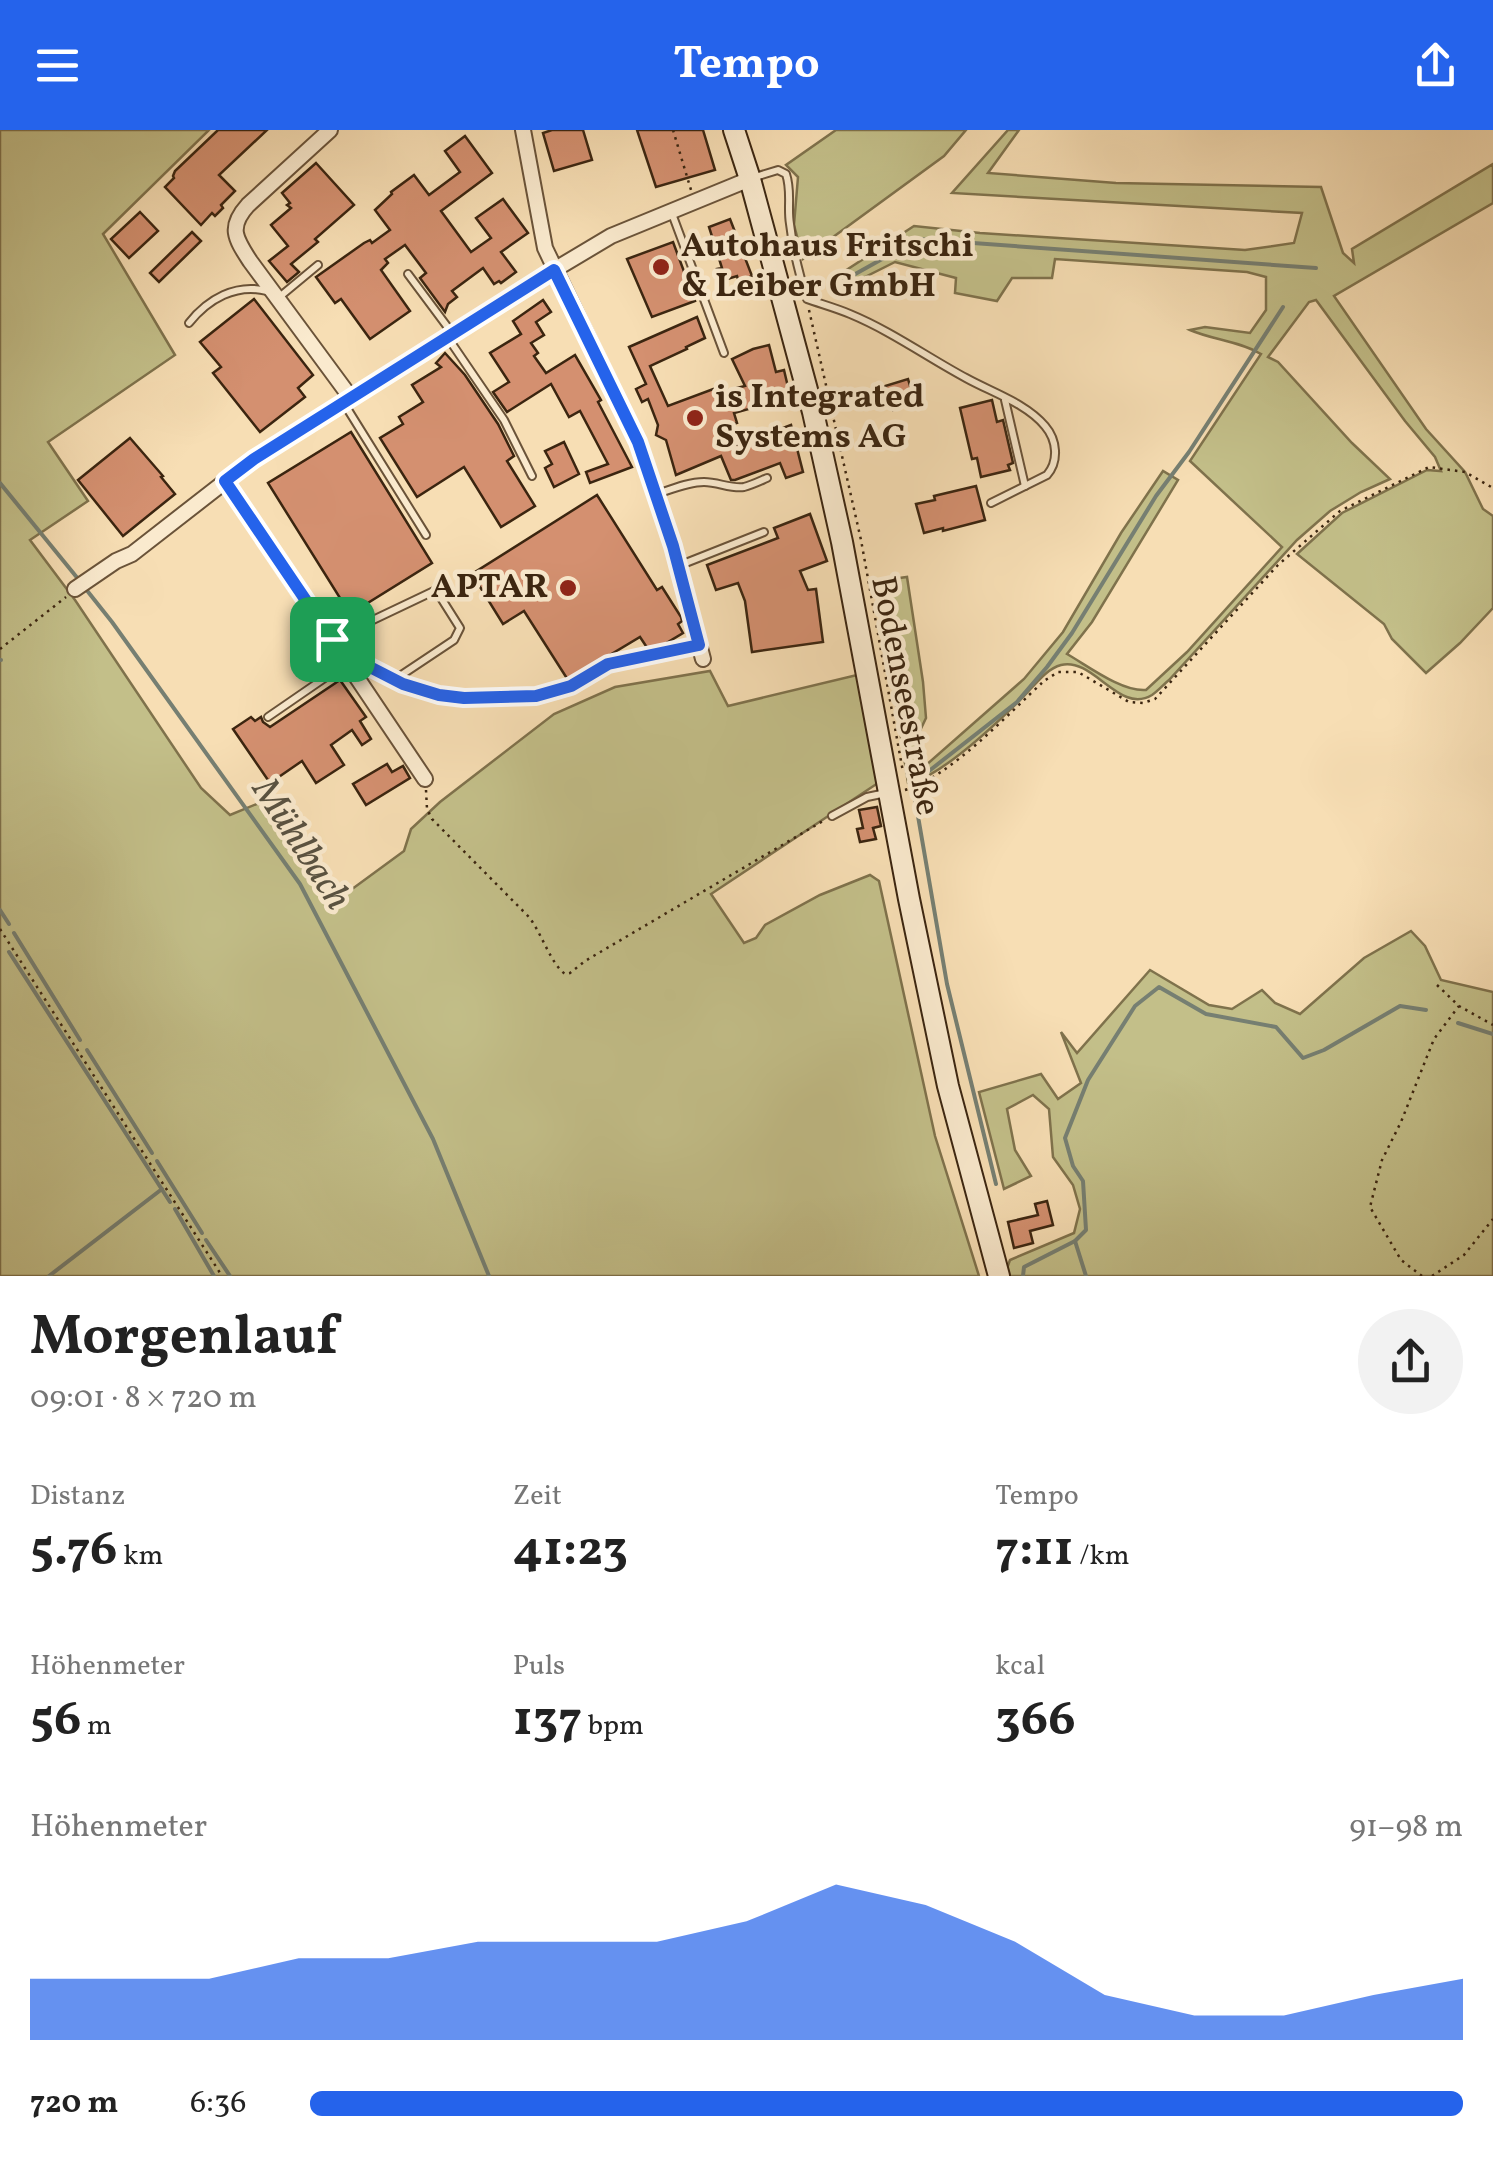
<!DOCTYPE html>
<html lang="de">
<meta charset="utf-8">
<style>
:root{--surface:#fff;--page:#f2f2f2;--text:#222;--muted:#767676;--accent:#2563eb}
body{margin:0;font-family:Vollkorn,serif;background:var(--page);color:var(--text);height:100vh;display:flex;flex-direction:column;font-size:38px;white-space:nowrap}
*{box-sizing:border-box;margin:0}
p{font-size:32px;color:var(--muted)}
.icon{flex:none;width:55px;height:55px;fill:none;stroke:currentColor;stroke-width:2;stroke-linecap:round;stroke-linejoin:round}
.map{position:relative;height:1146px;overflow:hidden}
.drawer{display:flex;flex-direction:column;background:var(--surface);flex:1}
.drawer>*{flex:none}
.pin{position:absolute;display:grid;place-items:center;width:85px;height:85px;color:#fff;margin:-42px;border-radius:20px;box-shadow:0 5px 15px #0006}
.round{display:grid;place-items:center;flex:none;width:105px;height:105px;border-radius:52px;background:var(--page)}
.summary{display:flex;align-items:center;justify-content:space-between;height:170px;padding:0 30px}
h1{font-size:55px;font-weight:700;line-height:75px}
.figures{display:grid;grid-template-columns:repeat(3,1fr);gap:15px;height:170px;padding:10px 30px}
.figures div{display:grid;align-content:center}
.figures b{font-size:50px;font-weight:700}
.figures small{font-size:28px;font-weight:400}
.figures p{font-size:28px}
.chart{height:280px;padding:20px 30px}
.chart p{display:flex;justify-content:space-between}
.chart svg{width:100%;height:180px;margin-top:10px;fill:var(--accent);opacity:.7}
ul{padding:0 30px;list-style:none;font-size:32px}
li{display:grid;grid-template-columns:160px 120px 1fr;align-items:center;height:75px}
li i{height:25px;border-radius:12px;background:var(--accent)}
header{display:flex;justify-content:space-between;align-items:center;height:130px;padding:0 30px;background:var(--accent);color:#fff;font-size:45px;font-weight:700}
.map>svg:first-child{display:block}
</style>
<header><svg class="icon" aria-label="menu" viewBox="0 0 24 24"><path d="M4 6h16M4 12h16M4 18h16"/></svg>Tempo<svg class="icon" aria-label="share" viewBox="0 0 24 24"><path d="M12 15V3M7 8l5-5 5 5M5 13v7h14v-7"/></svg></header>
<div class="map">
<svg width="1493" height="1146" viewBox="0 0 1493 1146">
<rect width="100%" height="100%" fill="#f7deb4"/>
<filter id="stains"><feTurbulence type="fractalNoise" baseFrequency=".002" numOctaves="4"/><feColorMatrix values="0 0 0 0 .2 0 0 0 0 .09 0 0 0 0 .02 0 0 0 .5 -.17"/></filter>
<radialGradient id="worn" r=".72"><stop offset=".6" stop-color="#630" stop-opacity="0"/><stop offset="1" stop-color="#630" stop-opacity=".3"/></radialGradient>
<g fill="#c3bf89" stroke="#7f724c" stroke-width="2.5">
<path d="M 0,0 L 209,0 L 103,104 L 175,225 L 48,312 L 88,371 L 30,410 L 75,470 L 201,658 L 230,685 L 259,673 L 297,724 L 304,721 L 330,754 L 344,765 L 404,721 L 411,699 L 440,672 L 554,584 L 615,557 L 710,541 L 728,576 L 857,545 L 878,653 L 711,764 L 744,813 L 756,808 L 765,795 L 820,765 L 870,745 L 879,751 L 935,1006 L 979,1146 L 0,1146 Z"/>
<path d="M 836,0 L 966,0 L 944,26 L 803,129 L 794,95 L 798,47 L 786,35 Z"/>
<path d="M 1008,0 L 1019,0 L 988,43 L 1116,53 L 1321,57 L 1343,123 L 1354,133 L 1352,119 L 1493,34 L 1493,73 L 1334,166 L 1426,299 L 1465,342 L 1483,379 L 1493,386 L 1493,478 L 1460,513 L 1426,543 L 1392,509 L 1384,494 L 1297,424 L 1342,383 L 1427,340 L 1441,341 L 1435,327 L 1405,291 L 1316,170 L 1309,172 L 1268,227 L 1278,232 L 1352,313 L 1390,349 L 1361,362 L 1330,381 L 1297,410 L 1169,550 C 1164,554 1158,561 1152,565 C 1119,585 1094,527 1061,535 C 1045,539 1032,559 1020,570 C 993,597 945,642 910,654 L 908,653 L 877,451 L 907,447 L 923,552 L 926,588 L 916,609 L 915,629 L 925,636 L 1024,549 L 1063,502 L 1121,403 L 1163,341 L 1178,350 L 1092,492 L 1067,524 C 1088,536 1122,562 1146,560 L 1187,522 L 1282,417 L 1190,331 L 1261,224 C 1239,211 1213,210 1190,200 L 1205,197 L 1250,203 L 1266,180 L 1266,147 L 1247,142 L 1055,129 L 1052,148 L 1012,148 L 997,171 L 955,163 L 956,148 L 895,132 L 833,163 L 828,152 L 914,96 L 980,103 L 1245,120 L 1294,113 L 1302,83 L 952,63 Z"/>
<path d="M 1411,801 L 1425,816 L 1441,850 L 1493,862 L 1493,1146 L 1008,1146 L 1006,1141 L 1010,1130 L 1074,1103 L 1080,1079 L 1073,1055 L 1053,1027 L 1049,979 L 1033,965 L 1007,979 L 1015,1020 L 1031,1046 L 1004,1059 L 979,962 L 1041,944 L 1058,969 L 1081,953 L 1061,902 L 1077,923 L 1150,840 L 1209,875 L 1232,879 L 1262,860 L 1275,873 L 1300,884 L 1364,828 Z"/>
</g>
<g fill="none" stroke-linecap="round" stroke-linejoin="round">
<g stroke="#767f72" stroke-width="4">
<path d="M 832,157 L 918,109 L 1316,138"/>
<path d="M 0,353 L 79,450"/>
<path d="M 85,458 L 112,492 L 300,754 L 433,1009 L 489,1146"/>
<path d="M 0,530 L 1,530"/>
<path d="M 901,587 L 912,652 L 929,641 L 1017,572 L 1047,537 L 1072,503 L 1156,366 L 1189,322 L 1283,177"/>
<path d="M 914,663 L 947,854 L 996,1054"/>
<path d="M 0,780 L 9,794"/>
<path d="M 14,803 L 80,910"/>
<path d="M 9,822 L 170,1072"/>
<path d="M 1458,893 L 1493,904"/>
<path d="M 87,920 L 152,1023"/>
<path d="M 157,1031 L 202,1103"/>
<path d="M 175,1079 L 214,1146"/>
<path d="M 206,1110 L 230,1146"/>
<path d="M 1075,1111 L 1086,1146"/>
<path d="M 49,1146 L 162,1059"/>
<path d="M 1023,1146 L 1024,1137 L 1075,1111 L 1086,1100 L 1083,1051 L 1073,1036 L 1065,1008 L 1088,950 L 1135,876 L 1159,857 L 1206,884 L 1276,897 L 1303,928 L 1324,920 L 1400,876 L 1426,880"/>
</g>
</g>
<g fill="#d49070" stroke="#3b2510" stroke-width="2.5">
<path d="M 218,0 L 267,0 L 219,45 L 235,61 L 221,75 L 223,78 L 215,86 L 212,83 L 201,95 L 165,57 L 174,48 L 173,46 L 175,41 Z"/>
<path d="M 552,0 L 583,0 L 592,30 L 554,41 L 543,3 Z"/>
<path d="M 637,0 L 703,0 L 715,40 L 656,57 Z"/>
<path d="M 465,6 L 492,43 L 441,81 L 471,122 L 491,108 L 476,88 L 503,69 L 528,103 L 501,122 L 516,142 L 501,153 L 499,151 L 494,154 L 483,138 L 452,161 L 457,167 L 448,174 L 445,182 L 420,148 L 426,143 L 405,115 L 385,129 L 388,133 L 381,140 L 410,181 L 370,209 L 341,169 L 335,173 L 316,147 L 364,113 L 370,110 L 372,113 L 390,100 L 375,80 L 392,64 L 391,62 L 414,45 L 429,65 L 460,42 L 445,21 Z"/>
<path d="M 316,33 L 354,75 L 315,109 L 318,112 L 291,134 L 299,142 L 287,152 L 269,131 L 288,116 L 271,95 L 291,78 L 287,75 L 290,73 L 282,63 Z"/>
<path d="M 140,82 L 158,101 L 129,128 L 111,109 Z"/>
<path d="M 730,89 L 752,146 L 739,152 L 737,146 L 721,151 L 717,139 L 722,138 L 709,97 Z"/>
<path d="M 192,102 L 201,111 L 159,152 L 150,143 Z"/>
<path d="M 673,112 L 695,171 L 652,187 L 627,129 Z"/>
<path d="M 254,169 L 313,245 L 298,258 L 305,267 L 260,302 L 213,243 L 221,237 L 200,212 Z"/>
<path d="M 543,170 L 551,182 L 536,192 L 544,205 L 531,213 L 538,223 L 534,226 L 546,243 L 575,225 L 601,270 L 598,272 L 632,337 L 590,353 L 586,342 L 608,334 L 580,281 L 569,287 L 551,254 L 507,282 L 493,262 L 509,252 L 490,223 L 521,204 L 513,191 Z"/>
<path d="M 697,187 L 705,208 L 686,217 L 687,219 L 650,236 L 668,276 L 716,258 L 724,257 L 725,261 L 745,256 L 732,229 L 753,219 L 769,215 L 776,242 L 784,240 L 791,270 L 775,275 L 774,272 L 734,283 L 737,293 L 730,295 L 737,315 L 791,295 L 803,342 L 786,348 L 780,333 L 735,350 L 731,350 L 721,326 L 676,345 L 666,310 L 656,305 L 658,295 L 648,269 L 642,272 L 636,259 L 646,254 L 629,217 Z"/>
<path d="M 445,223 L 465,245 L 498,294 L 514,326 L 507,331 L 535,376 L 501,397 L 464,337 L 417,367 L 380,308 L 403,294 L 399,287 L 423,272 L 412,255 L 441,237 L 436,233 Z"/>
<path d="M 908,249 L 915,273 L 893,280 L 885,256 Z"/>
<path d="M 992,270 L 997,292 L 1003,290 L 1013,333 L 1008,335 L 1010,340 L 981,347 L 977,328 L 972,329 L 960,278 Z"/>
<path d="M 351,302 L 432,433 L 350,484 L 268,353 Z"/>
<path d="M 130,308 L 163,346 L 161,347 L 175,364 L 123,406 L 78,350 Z"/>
<path d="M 564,312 L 579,344 L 554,357 L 545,338 L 552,334 L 545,321 Z"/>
<path d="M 976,356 L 985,390 L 943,401 L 943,398 L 924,403 L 916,374 L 935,370 L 934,366 Z"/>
<path d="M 597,365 L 657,460 L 662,457 L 681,487 L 682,491 L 678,494 L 683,503 L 663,515 L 648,519 L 640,507 L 568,550 L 524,481 L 503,494 L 472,444 Z"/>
<path d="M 810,384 L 827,431 L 800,441 L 808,460 L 816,459 L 823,512 L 752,522 L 745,471 L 738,453 L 716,460 L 707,435 L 778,408 L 774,398 Z"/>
<path d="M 340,550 L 366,587 L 360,591 L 371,609 L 362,615 L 352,600 L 331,615 L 344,635 L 316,653 L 302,631 L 270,653 L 233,599 L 251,587 L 255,591 L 261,587 L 263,592 L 270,597 Z"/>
<path d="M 387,634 L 392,642 L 403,636 L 410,648 L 366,675 L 353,654 Z"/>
<path d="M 877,677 L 881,696 L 873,698 L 876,709 L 860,712 L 857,699 L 863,698 L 859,680 Z"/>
<path d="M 1047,1071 L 1053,1095 L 1030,1101 L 1033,1113 L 1014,1118 L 1008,1092 L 1038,1085 L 1035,1074 Z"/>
</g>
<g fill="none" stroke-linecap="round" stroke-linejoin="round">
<g stroke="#6a5339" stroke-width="10">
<g id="lane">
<path d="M 755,47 L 778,40 L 786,44 C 792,62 787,77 790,94 C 793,120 799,144 807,169 C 821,174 836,178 850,184 C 891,201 927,227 966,248 C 991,262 1026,273 1045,296 C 1057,310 1059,331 1047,345 L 991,373"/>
<path d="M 671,81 L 724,223"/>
<path d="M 408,144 L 452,203"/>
<path d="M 277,169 L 318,135"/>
<path d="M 189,193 C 208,169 236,153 267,161"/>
<path d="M 448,208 L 504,290 L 532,346"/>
<path d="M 1005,270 L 1025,356"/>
<path d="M 345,275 L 426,405"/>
<path d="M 657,364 C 672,359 688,352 704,352 C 718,352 731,359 744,357 C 752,355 760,351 767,348"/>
<path d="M 678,436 L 764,402"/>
<path d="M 333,509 L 436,460 L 460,498 L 454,510 L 394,550"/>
<path d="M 346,521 L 364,534 L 403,554 L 439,565 L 482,568 L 536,566 L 556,562 L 571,556 L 608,534 L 698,515"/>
<path d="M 268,587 L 345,534"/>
<path d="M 832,686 L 867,667 L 886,663"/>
</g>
</g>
<g stroke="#6a5339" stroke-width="18">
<g id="street">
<path d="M 330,0 L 248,75 C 228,97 235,108 250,131 L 351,268"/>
<path d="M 523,0 L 545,118 L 638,313 L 673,416 L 703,529"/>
<path d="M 225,351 L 425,649"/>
<path d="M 75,459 L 116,431 L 132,424 L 254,329 L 554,140 L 611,106 L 750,49"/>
</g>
</g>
<g stroke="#3b2510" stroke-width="24">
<path id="secondary" d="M 734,0 L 750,49 L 813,282 L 842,412 L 909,769 L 948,956 L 999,1146"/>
</g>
<g stroke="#3b2510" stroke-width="2.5" stroke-dasharray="2.5 5" stroke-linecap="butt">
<path d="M 673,0 L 691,60"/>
<path d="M 809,180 L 861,410 L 903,642"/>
<path d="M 0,519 L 66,467"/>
<path d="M 426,660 L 427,679 L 432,689 L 529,787 C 542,804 551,834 565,844 L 570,843 L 585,831 L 823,691"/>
<path d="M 905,660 C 950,647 1008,584 1044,551 L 1058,542 L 1078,542 L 1129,572 L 1143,573 L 1155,569 L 1278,435 L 1340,381 L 1429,337 L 1465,342 L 1493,358"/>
<path d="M 0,799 L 222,1146"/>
<path d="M 1437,855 L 1459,876 L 1493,895"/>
<path d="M 1422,1146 L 1401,1130 L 1370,1077 L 1382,1030 L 1401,992 L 1434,909 L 1459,876"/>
<path d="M 1432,1146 L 1464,1125 L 1493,1089"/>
</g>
<use href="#lane" stroke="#faeace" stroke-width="6"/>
<use href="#street" stroke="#faeace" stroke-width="14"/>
<use href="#secondary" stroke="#faeace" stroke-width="20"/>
</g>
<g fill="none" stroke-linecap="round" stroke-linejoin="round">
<g stroke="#fff" stroke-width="20">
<path id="route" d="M 554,140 L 638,312 L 673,416 L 699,515 L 608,534 L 571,556 L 536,566 L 464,568 L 439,565 L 403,554 L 364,534 L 332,509 L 225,351 L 254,329 Z"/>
</g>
<use href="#route" stroke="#2563eb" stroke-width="12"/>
</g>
<g fill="#8f2418" stroke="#faeace" stroke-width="4">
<circle cx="661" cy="137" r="10"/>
<circle cx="695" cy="288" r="10"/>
<circle cx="568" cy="458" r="10"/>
</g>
<g text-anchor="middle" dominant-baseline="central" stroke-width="9" stroke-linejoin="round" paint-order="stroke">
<g font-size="35" font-weight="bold" fill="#3b2510" stroke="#faeace" text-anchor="start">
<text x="681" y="117">Autohaus Fritschi<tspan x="681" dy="40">&amp; Leiber GmbH</tspan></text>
<text x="715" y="268">is Integrated<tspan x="715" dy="40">Systems AG</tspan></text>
<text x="548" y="458" text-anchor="end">APTAR</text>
</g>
<g font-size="35" fill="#3b2510" stroke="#faeace">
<text transform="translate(904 566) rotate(79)">Bodenseestraße</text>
</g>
<g font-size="38" font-style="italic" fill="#595241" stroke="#faeace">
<text transform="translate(300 715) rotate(57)">Mühlbach</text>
</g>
</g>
<rect width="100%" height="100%" filter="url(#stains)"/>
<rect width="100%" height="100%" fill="url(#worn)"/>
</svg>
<div class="pin" style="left:332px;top:509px;background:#1e9e55"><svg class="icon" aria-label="arrive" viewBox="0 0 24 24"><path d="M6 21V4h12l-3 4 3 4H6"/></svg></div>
</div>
<section class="drawer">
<div class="summary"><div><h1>Morgenlauf</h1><p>09:01 · 8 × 720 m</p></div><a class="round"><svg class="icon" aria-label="share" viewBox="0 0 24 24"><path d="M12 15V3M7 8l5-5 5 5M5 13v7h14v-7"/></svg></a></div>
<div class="figures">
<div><p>Distanz</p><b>5.76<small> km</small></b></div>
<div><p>Zeit</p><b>41:23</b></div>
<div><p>Tempo</p><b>7:11<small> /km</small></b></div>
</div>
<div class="figures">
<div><p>Höhenmeter</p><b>56<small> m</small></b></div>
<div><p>Puls</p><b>137<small> bpm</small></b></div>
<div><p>kcal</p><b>366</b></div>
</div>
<div class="chart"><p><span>Höhenmeter</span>91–98 m</p>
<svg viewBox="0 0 160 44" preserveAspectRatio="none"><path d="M0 44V29L10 29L20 29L30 24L40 24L50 20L60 20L70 20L80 15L90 6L100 11L110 20L120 33L130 38L140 38L150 33L160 29V44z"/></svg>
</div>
<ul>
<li><b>720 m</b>6:36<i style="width:100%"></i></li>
</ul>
</section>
